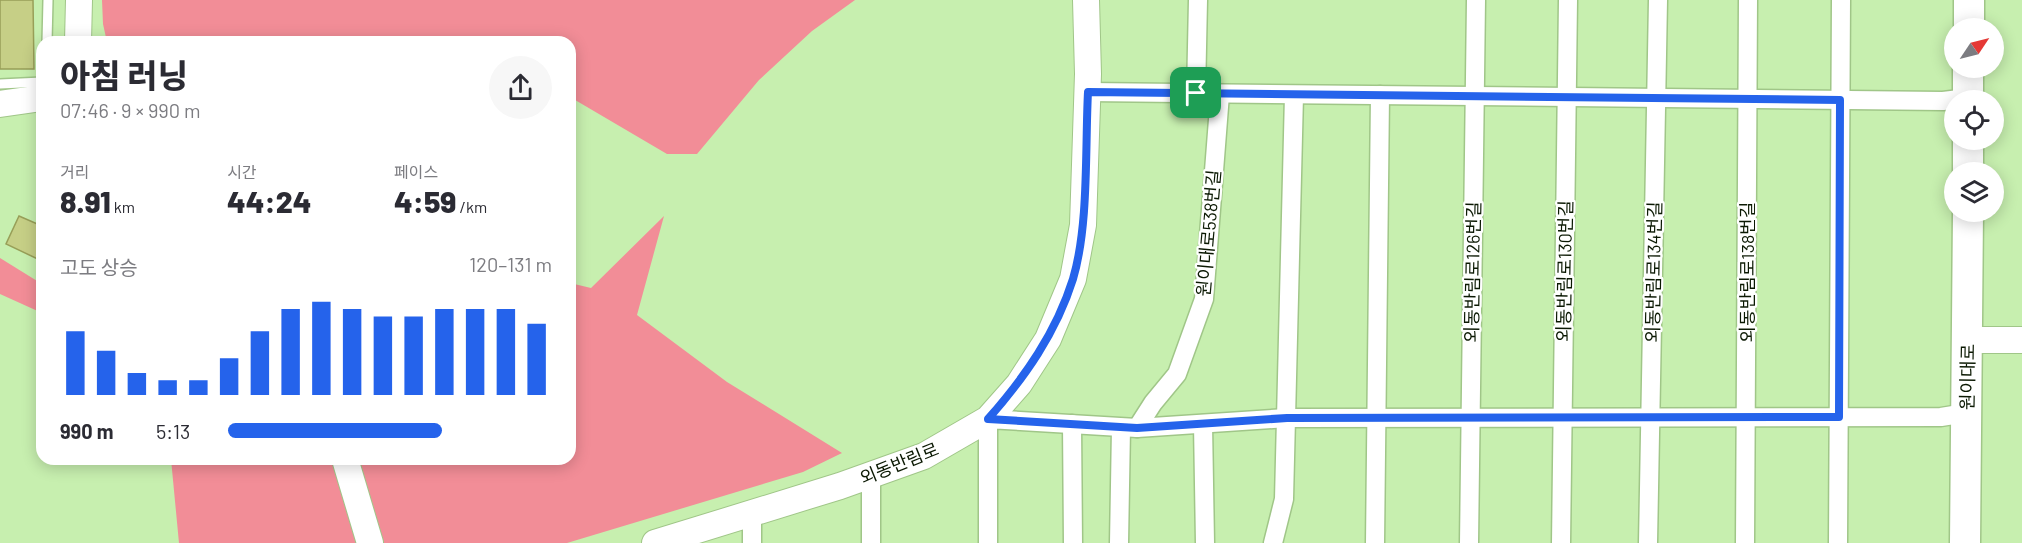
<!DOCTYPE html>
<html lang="ko">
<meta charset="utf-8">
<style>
:root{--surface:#fff;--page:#f7f7f7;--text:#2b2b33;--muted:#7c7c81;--accent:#2563eb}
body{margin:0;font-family:Barlow,"Noto Sans KR",sans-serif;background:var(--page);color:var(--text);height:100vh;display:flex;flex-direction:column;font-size:22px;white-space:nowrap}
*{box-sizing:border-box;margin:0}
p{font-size:20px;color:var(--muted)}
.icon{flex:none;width:33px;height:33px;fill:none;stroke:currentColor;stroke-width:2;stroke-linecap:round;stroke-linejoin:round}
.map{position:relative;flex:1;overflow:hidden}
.drawer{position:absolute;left:36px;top:36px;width:540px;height:429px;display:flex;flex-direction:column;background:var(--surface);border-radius:18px;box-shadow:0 3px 15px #0003}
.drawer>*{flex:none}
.needle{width:39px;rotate:55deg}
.fabs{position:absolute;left:1944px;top:18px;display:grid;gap:12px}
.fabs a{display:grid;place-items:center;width:60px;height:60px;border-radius:50%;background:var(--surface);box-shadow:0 3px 15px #0003;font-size:30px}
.pin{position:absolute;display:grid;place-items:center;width:51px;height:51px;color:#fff;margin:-26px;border-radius:12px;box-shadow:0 3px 9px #0006}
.round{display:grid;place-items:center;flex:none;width:63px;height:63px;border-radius:32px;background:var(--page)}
.overview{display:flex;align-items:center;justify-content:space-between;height:102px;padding:0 24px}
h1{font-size:33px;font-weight:800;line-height:45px}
.stats{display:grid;grid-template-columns:repeat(3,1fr);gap:9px;height:102px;padding:6px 24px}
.stats div{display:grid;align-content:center}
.stats b{font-size:30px;font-weight:800}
.stats small{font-size:16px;font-weight:400}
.stats p{font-size:16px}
.chart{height:168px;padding:12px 24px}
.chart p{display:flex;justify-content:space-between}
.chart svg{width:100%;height:108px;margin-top:6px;stroke:var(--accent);stroke-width:6}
ul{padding:0 24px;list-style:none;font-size:20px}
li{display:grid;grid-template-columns:96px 72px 1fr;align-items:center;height:45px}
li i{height:15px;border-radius:8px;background:var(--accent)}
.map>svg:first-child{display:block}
</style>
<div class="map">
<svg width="2022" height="543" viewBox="0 0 2022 543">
<rect width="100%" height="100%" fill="#c7efaf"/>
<g fill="#f28d97">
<path d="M 102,0 L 855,0 L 812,31 L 759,80 L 697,154 L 667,154 L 570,97 L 570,42 L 107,42 L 103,24 Z"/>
<path d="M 664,216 L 637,315 L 727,382 L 842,453 L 803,472 L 567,543 L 179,543 L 171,459 L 570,459 L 570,283 L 591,288 Z"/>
<path d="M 0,258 L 42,284 L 42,313 L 0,294 Z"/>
</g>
<g fill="#c6cf86" stroke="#989f58" stroke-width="1.5">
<path d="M 0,0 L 33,0 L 34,69 L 0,69 Z"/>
<path d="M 19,216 L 42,226 L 42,261 L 6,244 Z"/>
</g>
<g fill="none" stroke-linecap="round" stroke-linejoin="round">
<g stroke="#a0c688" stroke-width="12">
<g id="lane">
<path d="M 47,42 L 48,0"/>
<path d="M 0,84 L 42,82"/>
</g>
</g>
<g stroke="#a0c688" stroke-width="21">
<g id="street">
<path d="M 1088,92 L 1943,101 L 1968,98"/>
<path d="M 1196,94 L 1198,0"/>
<path d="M 1072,424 L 1073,543"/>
<path d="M 1203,424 L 1205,543"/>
<path d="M 1137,428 L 1153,403 L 1177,374 L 1204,299 L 1220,94"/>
<path d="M 752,543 L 752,512"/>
<path d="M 871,543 L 871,475"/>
<path d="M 988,543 L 988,419 L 1137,428 L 1287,418 L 1941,417 L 1966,413"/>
<path d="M 1119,543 L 1121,428"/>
<path d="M 1273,543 L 1284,499 L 1294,95"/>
<path d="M 1375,543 L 1380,95"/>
<path d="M 1469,543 L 1476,0"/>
<path d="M 1561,543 L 1568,0"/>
<path d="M 1648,543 L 1658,0"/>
<path d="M 1745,543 L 1748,0"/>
<path d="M 1838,543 L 1841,0"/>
</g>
</g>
<g stroke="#a0c688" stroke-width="28">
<g id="secondary">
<path d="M 78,42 L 79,0"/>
<path d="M 0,104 L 42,98"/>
<path d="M 1967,340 L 2022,340"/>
<path d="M 345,459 L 370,543"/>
<path d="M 655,543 L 840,486 L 924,456 L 988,419 L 1019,384 L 1048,339 L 1073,279 L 1083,225 L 1088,74 L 1086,0"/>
</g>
</g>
<g stroke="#a0c688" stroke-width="33">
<g id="primary">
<path d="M 1969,28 L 1969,0"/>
<path d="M 1968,100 L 1968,68"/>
<path d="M 1968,172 L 1968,140"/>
<path d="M 1965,543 L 1968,212"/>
</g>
</g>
<use href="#lane" stroke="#fff" stroke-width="9"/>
<use href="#street" stroke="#fff" stroke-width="18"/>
<use href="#secondary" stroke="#fff" stroke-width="26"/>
<use href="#primary" stroke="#fff" stroke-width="30"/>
</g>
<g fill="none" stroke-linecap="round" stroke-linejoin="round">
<g stroke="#fff" stroke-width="12">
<path id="route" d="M 1088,92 L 1840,100 L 1839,417 L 1287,418 L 1137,428 L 988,419 C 1025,377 1056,333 1073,279 C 1089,225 1085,149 1088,92 Z"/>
</g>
<use href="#route" stroke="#2563eb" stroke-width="8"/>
</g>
<g text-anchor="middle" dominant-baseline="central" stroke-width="4.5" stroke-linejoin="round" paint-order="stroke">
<g font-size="18" fill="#0b1903" stroke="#fff">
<text transform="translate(1208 233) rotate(-85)">원이대로538번길</text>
<text transform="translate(1564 271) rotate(-89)">외동반림로130번길</text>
<text transform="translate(1472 272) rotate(-89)">외동반림로126번길</text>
<text transform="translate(1653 272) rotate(-89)">외동반림로134번길</text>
<text transform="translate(1747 272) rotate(-90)">외동반림로138번길</text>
<text transform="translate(1967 377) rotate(-89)">원이대로</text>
<text transform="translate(899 463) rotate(-22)">외동반림로</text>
</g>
</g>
</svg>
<div class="fabs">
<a><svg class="needle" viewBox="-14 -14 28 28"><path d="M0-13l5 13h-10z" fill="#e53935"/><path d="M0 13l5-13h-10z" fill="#7c7c81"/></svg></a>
<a><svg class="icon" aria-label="locate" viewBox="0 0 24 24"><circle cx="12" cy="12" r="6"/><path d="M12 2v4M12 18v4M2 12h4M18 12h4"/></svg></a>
<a><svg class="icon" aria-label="layers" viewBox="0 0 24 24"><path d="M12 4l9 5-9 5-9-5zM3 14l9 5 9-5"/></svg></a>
</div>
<div class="pin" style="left:1196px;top:93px;background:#1e9e55"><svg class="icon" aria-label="arrive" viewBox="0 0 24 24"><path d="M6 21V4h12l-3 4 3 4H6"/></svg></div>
<section class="drawer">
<div class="overview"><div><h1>아침 러닝</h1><p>07:46 · 9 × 990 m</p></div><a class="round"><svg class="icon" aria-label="share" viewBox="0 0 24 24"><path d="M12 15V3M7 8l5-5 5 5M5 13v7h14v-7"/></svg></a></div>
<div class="stats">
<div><p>거리</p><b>8.91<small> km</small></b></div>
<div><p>시간</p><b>44:24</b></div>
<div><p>페이스</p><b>4:59<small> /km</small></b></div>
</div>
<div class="chart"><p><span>고도 상승</span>120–131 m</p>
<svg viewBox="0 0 160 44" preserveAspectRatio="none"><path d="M5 44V18M15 44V26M25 44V35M35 44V38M45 44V38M55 44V29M65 44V18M75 44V9M85 44V6M95 44V9M105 44V12M115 44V12M125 44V9M135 44V9M145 44V9M155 44V15"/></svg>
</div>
<ul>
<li><b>990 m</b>5:13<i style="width:66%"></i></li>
</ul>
</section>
</div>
